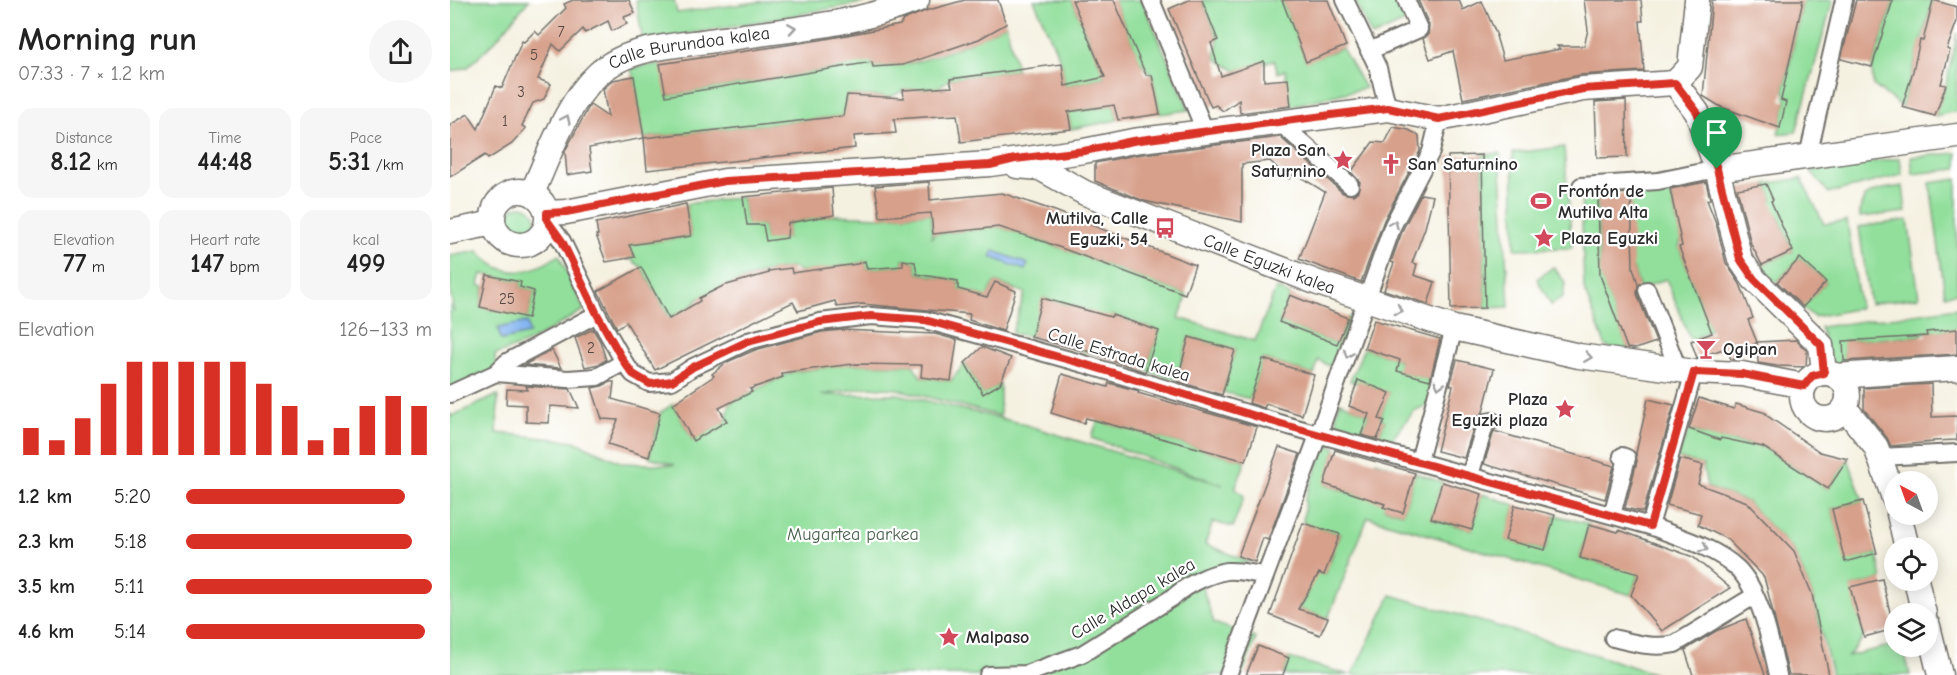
<!DOCTYPE html>
<meta charset="utf-8">
<style>
:root{--surface:#fff;--page:#f6f6f6;--text:#222;--muted:#767676;--accent:#d93025}
body{margin:0;font-family:"Comic Neue",sans-serif;background:var(--page);color:var(--text);height:100vh;display:flex;flex-direction:column;font-size:22px;white-space:nowrap}
*{box-sizing:border-box;margin:0}
p{font-size:20px;color:var(--muted)}
.icon{flex:none;width:33px;height:33px;fill:none;stroke:currentColor;stroke-width:2;stroke-linecap:round;stroke-linejoin:round}
.map{position:relative;flex:1;overflow:hidden}
.drawer{display:flex;flex-direction:column;background:var(--surface);width:450px}
.drawer>*{flex:none}
.needle{width:39px;rotate:319deg}
.tools{position:absolute;left:1434px;top:471px;display:grid;gap:12px}
.tools a{display:grid;place-items:center;width:54px;height:54px;border-radius:50%;background:var(--surface);box-shadow:0 3px 15px #0003;font-size:30px}
.pin{position:absolute;display:grid;place-items:center;width:51px;height:51px;color:#fff;margin:-62px -26px;border-radius:50% 50% 50% 0;rotate:-45deg;box-shadow:0 0 6px #0007}
.pin .icon{rotate:45deg}
.round{display:grid;place-items:center;flex:none;width:63px;height:63px;border-radius:32px;background:var(--page)}
.headline{display:flex;align-items:center;justify-content:space-between;height:102px;padding:0 18px}
h1{font-size:33px;font-weight:600;line-height:45px}
.figures{display:grid;grid-template-columns:repeat(3,1fr);gap:9px;height:102px;padding:6px 18px}
.figures div{display:grid;align-content:center;border-radius:15px;background:var(--page);text-align:center}
.figures b{font-size:26px;font-weight:600}
.figures small{font-size:16px;font-weight:400}
.figures p{font-size:16px}
.chart{height:168px;padding:12px 18px}
.chart p{display:flex;justify-content:space-between}
.chart svg{width:100%;height:108px;margin-top:6px;stroke:var(--accent);stroke-width:6}
ul{padding:0 18px;list-style:none;font-size:20px}
li{display:grid;grid-template-columns:96px 72px 1fr;align-items:center;height:45px}
li i{height:15px;border-radius:8px;background:var(--accent)}
main{display:flex;flex:1;min-height:0}
.map>svg:first-child{display:block}
</style>
<main>
<section class="drawer">
<div class="headline"><div><h1>Morning run</h1><p>07:33 · 7 × 1.2 km</p></div><a class="round"><svg class="icon" aria-label="share" viewBox="0 0 24 24"><path d="M12 15V3M7 8l5-5 5 5M5 13v7h14v-7"/></svg></a></div>
<div class="figures">
<div><p>Distance</p><b>8.12<small> km</small></b></div>
<div><p>Time</p><b>44:48</b></div>
<div><p>Pace</p><b>5:31<small> /km</small></b></div>
</div>
<div class="figures">
<div><p>Elevation</p><b>77<small> m</small></b></div>
<div><p>Heart rate</p><b>147<small> bpm</small></b></div>
<div><p>kcal</p><b>499</b></div>
</div>
<div class="chart"><p><span>Elevation</span>126–133 m</p>
<svg viewBox="0 0 160 44" preserveAspectRatio="none"><path d="M5 44V33M15 44V38M25 44V29M35 44V15M45 44V6M55 44V6M65 44V6M75 44V6M85 44V6M95 44V15M105 44V24M115 44V38M125 44V33M135 44V24M145 44V20M155 44V24"/></svg>
</div>
<ul>
<li><b>1.2 km</b>5:20<i style="width:89%"></i></li>
<li><b>2.3 km</b>5:18<i style="width:92%"></i></li>
<li><b>3.5 km</b>5:11<i style="width:100%"></i></li>
<li><b>4.6 km</b>5:14<i style="width:97%"></i></li>
</ul>
</section>
<div class="map">
<svg width="1507" height="675" viewBox="0 0 1507 675">
<rect width="100%" height="100%" fill="#fff"/>
<filter id="ink" filterUnits="userSpaceOnUse"><feTurbulence type="fractalNoise" baseFrequency=".0167" numOctaves="2"/><feDisplacementMap in="SourceGraphic" scale="12" xChannelSelector="R" yChannelSelector="G"/><feConvolveMatrix kernelMatrix="1 2 1 2 8 2 1 2 1" color-interpolation-filters="sRGB"/></filter>
<filter id="wash" filterUnits="userSpaceOnUse"><feTurbulence type="fractalNoise" baseFrequency=".008" numOctaves="4" result="noise"/><feDisplacementMap in="SourceGraphic" scale="24" xChannelSelector="R" yChannelSelector="G"/><feGaussianBlur stdDeviation="1.35" result="paint"/><feColorMatrix in="noise" values="0 0 0 0 0 0 0 0 0 0 0 0 0 0 0 0 0 1.4 0 .05"/><feComposite in="paint" operator="in"/></filter>
<g filter="url(#wash)">
<rect width="100%" height="100%" fill="#f5f1e1"/>
<g fill="#92df9c" stroke="#5e8564" stroke-width="1.5" fill-rule="evenodd">
<path d="M 0,0 L 79,0 L 46,40 L 18,67 L 0,72 Z"/>
<path d="M 186,0 L 224,0 L 227,13 L 322,0 L 428,0 L 193,42 Z"/>
<path d="M 584,0 L 622,0 L 655,77 L 615,86 L 612,64 Z"/>
<path d="M 664,0 L 692,0 L 739,110 L 710,114 L 702,75 L 690,62 Z"/>
<path d="M 752,0 L 832,0 L 856,61 L 892,48 L 915,88 L 841,106 L 835,70 L 828,73 L 824,60 L 786,71 L 765,58 L 768,40 Z"/>
<path d="M 905,0 L 948,0 L 957,21 L 922,37 Z"/>
<path d="M 1353,0 L 1383,0 L 1346,132 L 1328,134 L 1336,102 L 1334,89 Z"/>
<path d="M 1444,0 L 1483,0 L 1452,107 L 1423,85 L 1422,67 Z"/>
<path d="M 556,24 L 567,70 L 500,79 L 487,88 L 454,90 L 441,97 L 397,95 L 393,116 L 194,138 L 184,76 L 180,68 L 210,64 L 217,96 L 398,66 L 394,31 L 417,30 L 423,67 C 432,66 442,66 451,65 C 484,60 527,40 556,24 Z"/>
<path d="M 1507,33 L 1507,111 L 1485,116 L 1496,85 Z"/>
<path d="M 664,105 L 668,120 L 621,129 L 618,112 Z"/>
<path d="M 1114,147 L 1122,248 L 1065,249 L 1063,153 Z"/>
<path d="M 1050,153 L 1059,307 L 1035,308 L 1032,155 Z"/>
<path d="M 1507,153 L 1507,169 L 1463,174 L 1461,157 Z"/>
<path d="M 1450,158 L 1452,175 L 1379,193 L 1360,171 Z"/>
<path d="M 1351,178 L 1374,224 L 1397,221 L 1410,308 L 1364,317 L 1352,307 L 1376,282 L 1350,258 L 1326,283 L 1310,266 L 1343,251 L 1328,215 L 1294,229 L 1292,212 L 1323,200 L 1316,184 Z"/>
<path d="M 1507,179 L 1507,293 L 1495,295 L 1480,183 Z"/>
<path d="M 1180,184 L 1219,184 L 1231,241 L 1229,247 L 1261,329 L 1241,341 L 1216,279 L 1190,289 L 1183,268 L 1152,279 L 1179,352 L 1156,347 L 1134,289 L 1131,186 L 1147,185 L 1150,267 L 1182,267 Z"/>
<path d="M 1453,186 L 1456,212 L 1410,217 C 1409,188 1430,190 1453,186 Z"/>
<path d="M 292,197 L 297,224 L 313,225 L 316,240 L 337,238 L 338,223 L 384,215 L 430,217 L 481,213 L 482,238 L 483,234 L 549,227 L 595,242 L 735,294 L 737,296 L 729,318 L 805,341 L 826,288 L 840,295 L 830,322 L 887,344 L 898,318 L 903,316 L 883,368 L 868,360 L 864,375 L 813,359 L 800,399 L 773,392 L 785,350 L 739,337 L 727,379 L 696,371 L 709,331 L 662,315 L 648,355 L 629,350 L 640,311 L 593,298 L 581,337 L 562,333 L 575,293 L 545,282 L 537,297 L 508,289 L 508,281 L 467,273 L 465,262 L 453,260 L 453,266 L 417,269 L 415,261 L 407,264 L 354,272 L 341,268 L 318,271 L 270,288 L 249,298 L 243,305 L 220,318 L 191,267 L 179,258 L 177,245 L 241,236 L 236,204 Z"/>
<circle cx="71" cy="221" r="15"/>
<path d="M 1458,220 L 1469,297 L 1420,304 L 1409,227 Z"/>
<path d="M 28,251 C 53,280 80,275 109,255 L 134,310 L 79,342 L 45,355 L 46,373 L 0,394 L 0,306 L 2,306 L 4,313 L 0,291 L 0,256 ZM 32,274 L 71,282 L 70,287 L 84,291 L 78,317 L 30,307 L 34,287 L 29,285 Z"/>
<path d="M 1103,267 L 1115,282 L 1113,297 L 1101,305 L 1087,279 Z"/>
<path d="M 1507,308 L 1507,329 L 1476,332 L 1468,336 L 1394,341 L 1394,365 L 1382,364 L 1370,327 Z"/>
<path d="M 914,348 L 950,360 L 948,371 L 984,381 L 985,401 L 964,411 L 942,439 L 928,438 L 935,421 L 930,418 L 939,393 L 900,381 Z"/>
<path d="M 515,363 L 533,394 L 550,384 L 550,416 L 447,389 L 419,387 L 371,395 L 448,394 L 566,422 L 773,485 L 641,438 L 648,421 L 796,461 L 785,488 L 794,496 L 783,527 L 763,522 L 755,544 L 800,562 L 748,574 L 764,623 L 806,638 L 792,675 L 0,675 L 0,414 L 2,416 L 48,395 L 47,433 L 124,441 L 172,463 L 225,465 L 199,457 L 210,413 L 223,404 L 243,441 L 276,421 L 280,403 L 342,372 L 399,364 L 463,365 L 471,377 L 501,381 Z"/>
<path d="M 890,402 L 919,414 L 912,431 L 888,424 L 886,415 Z"/>
<path d="M 1239,430 L 1270,439 L 1313,447 L 1378,489 L 1398,459 L 1413,501 L 1382,509 L 1396,561 L 1427,553 L 1432,579 L 1401,587 L 1414,637 L 1398,656 L 1444,645 L 1444,646 L 1453,647 L 1460,675 L 1382,675 L 1362,594 L 1344,551 L 1297,502 L 1257,487 L 1253,465 L 1227,458 Z"/>
<path d="M 876,444 L 886,448 L 875,485 L 915,497 L 926,461 L 945,468 L 934,508 L 953,513 L 965,473 L 992,482 L 982,519 L 1022,530 L 1032,494 L 1065,505 L 1056,540 L 1095,550 L 1105,515 L 1139,524 L 1130,558 L 1170,569 L 1179,535 L 1200,541 L 1181,595 L 918,517 L 878,618 L 848,609 L 858,592 L 855,569 L 875,575 L 890,534 L 853,523 L 855,499 Z"/>
<path d="M 941,595 L 1149,656 L 1209,675 L 902,675 Z"/>
<path d="M 839,658 L 900,675 L 833,675 Z"/>
</g>
<g fill="#85b6f1" stroke="#58708e" stroke-width="1.5">
<path d="M 544,251 L 578,264 L 575,270 L 541,257 Z"/>
<path d="M 77,322 L 79,334 L 51,340 L 48,328 Z"/>
</g>
<g id="blocks">
<g fill="#d7a08b">
<path d="M 123,0 L 179,0 L 185,13 L 174,17 L 177,24 L 162,31 L 158,21 L 135,33 L 133,29 L 110,51 L 103,44 L 88,79 L 101,84 L 94,99 L 83,103 L 72,126 L 76,128 L 62,144 L 38,159 L 35,155 L 0,177 L 0,125 L 18,114 L 28,129 L 46,86 L 52,88 L 72,41 L 74,42 L 85,31 L 89,35 L 116,8 L 114,4 Z"/>
<path d="M 515,0 L 548,0 L 556,24 L 529,39 L 453,65 L 423,67 L 422,62 L 216,96 L 210,64 L 370,40 L 450,25 L 453,20 L 475,11 Z"/>
<path d="M 622,0 L 664,0 L 696,75 L 702,75 L 710,114 L 668,120 L 664,105 L 618,112 L 621,129 L 511,142 L 507,115 L 444,119 L 446,133 L 404,136 L 405,148 L 197,170 L 194,138 L 393,116 L 397,95 L 454,98 L 453,90 L 502,87 L 500,79 L 612,64 L 615,86 L 655,77 Z"/>
<path d="M 739,0 L 752,0 L 768,40 L 761,43 L 771,76 L 814,61 L 814,81 L 838,79 L 841,106 L 790,113 L 789,100 L 773,111 L 766,105 L 761,107 L 719,9 Z"/>
<path d="M 832,0 L 878,0 L 896,46 L 856,62 Z"/>
<path d="M 968,0 L 1009,0 L 1013,10 L 1032,1 L 1047,36 L 1046,36 L 1053,60 L 1110,49 L 1107,46 L 1134,46 L 1138,30 L 1134,0 L 1191,0 L 1193,21 L 1190,21 L 1194,71 L 1130,75 L 1013,99 L 1003,51 L 980,59 L 973,39 L 978,35 L 979,25 Z"/>
<path d="M 1262,0 L 1353,0 L 1331,100 L 1336,102 L 1330,128 L 1271,107 L 1253,96 Z"/>
<path d="M 1406,0 L 1443,0 L 1422,67 L 1391,59 Z"/>
<path d="M 1483,0 L 1507,7 L 1507,21 L 1497,49 L 1500,50 L 1491,84 L 1496,85 L 1485,116 L 1452,107 L 1463,71 L 1470,40 L 1473,41 Z"/>
<path d="M 184,76 L 194,138 L 139,148 L 142,171 L 117,175 L 115,151 L 140,105 L 158,117 L 153,89 L 163,80 Z"/>
<path d="M 1176,100 L 1177,157 L 1147,158 L 1145,102 Z"/>
<path d="M 943,127 L 959,130 L 969,136 L 970,151 L 934,220 L 911,282 L 849,259 L 875,192 L 844,173 L 839,179 L 820,161 L 792,164 L 792,222 L 694,201 L 645,181 L 645,163 L 685,155 L 830,137 L 893,193 L 903,195 L 908,191 L 910,182 L 901,172 L 923,142 L 935,143 Z"/>
<path d="M 1032,155 L 1035,308 L 1001,309 L 998,156 Z"/>
<path d="M 479,182 L 480,200 L 552,193 L 605,211 L 745,265 L 735,294 L 595,242 L 549,227 L 483,234 L 481,213 L 430,217 L 425,186 Z"/>
<path d="M 1256,182 L 1260,199 L 1257,200 L 1266,223 L 1276,263 L 1290,284 L 1303,318 L 1298,320 L 1307,342 L 1285,359 L 1281,359 L 1276,348 L 1247,358 L 1241,341 L 1262,333 L 1229,247 L 1232,246 L 1220,189 Z"/>
<path d="M 1316,184 L 1323,200 L 1321,201 L 1343,251 L 1312,265 L 1301,244 L 1287,189 Z"/>
<path d="M 382,188 L 384,215 L 338,223 L 337,238 L 316,241 L 313,225 L 297,225 L 293,197 Z"/>
<path d="M 1181,193 L 1183,268 L 1188,284 L 1187,294 L 1206,342 L 1185,349 L 1177,348 L 1150,275 L 1148,195 Z"/>
<path d="M 971,194 L 983,196 L 975,228 L 962,263 L 967,264 L 964,275 L 985,282 L 978,304 L 934,290 L 944,263 L 941,262 L 953,229 Z"/>
<path d="M 236,204 L 241,236 L 179,245 L 185,257 L 156,262 L 146,235 L 148,235 L 146,223 Z"/>
<path d="M 1350,258 L 1376,282 L 1353,307 L 1327,282 Z"/>
<path d="M 453,260 L 465,262 L 467,274 L 508,281 L 508,289 L 537,297 L 545,282 L 566,291 L 553,331 L 519,320 L 520,314 L 412,304 L 387,307 L 385,301 L 348,311 L 343,302 L 205,370 L 176,322 L 167,328 L 148,291 L 191,267 L 219,319 L 250,301 L 249,298 L 273,286 L 319,273 L 318,271 L 341,268 L 342,273 L 407,264 L 415,261 L 417,269 L 453,266 Z"/>
<path d="M 37,275 L 71,282 L 70,287 L 84,291 L 78,318 L 30,307 Z"/>
<path d="M 840,295 L 898,318 L 887,344 L 829,322 Z"/>
<path d="M 592,298 L 661,317 L 662,315 L 709,331 L 695,372 L 629,348 L 629,350 L 581,337 Z"/>
<path d="M 924,320 L 990,339 L 980,380 L 947,371 L 950,360 L 914,348 Z"/>
<path d="M 143,329 L 150,341 L 156,360 L 149,364 L 135,367 L 125,338 Z"/>
<path d="M 1507,329 L 1507,354 L 1394,361 L 1393,341 L 1477,336 L 1476,332 Z"/>
<path d="M 392,330 L 485,334 L 507,340 L 501,381 L 471,377 L 472,365 L 403,364 L 331,373 L 333,377 L 300,389 L 302,392 L 269,408 L 277,421 L 243,441 L 223,404 L 264,376 L 262,374 L 277,362 L 305,350 L 372,332 Z"/>
<path d="M 739,337 L 785,350 L 772,395 L 727,381 Z"/>
<path d="M 1346,340 L 1357,351 L 1356,367 L 1327,366 L 1308,363 L 1307,342 Z"/>
<path d="M 532,347 L 561,358 L 550,384 L 533,394 L 515,363 Z"/>
<path d="M 102,350 L 111,368 L 74,365 Z"/>
<path d="M 813,359 L 864,375 L 852,415 L 816,404 L 814,408 L 799,403 Z"/>
<path d="M 1007,360 L 1044,369 L 1033,412 L 1026,419 L 1014,458 L 987,451 L 1003,386 L 1000,385 Z"/>
<path d="M 612,374 L 658,387 L 659,383 L 689,391 L 688,393 L 807,427 L 796,461 L 636,418 L 634,423 L 601,413 Z"/>
<path d="M 908,380 L 940,393 L 929,419 L 935,421 L 927,439 L 911,435 L 919,414 L 899,406 Z"/>
<path d="M 160,382 L 164,382 L 162,399 L 210,413 L 199,457 L 158,444 L 168,420 L 152,419 L 142,388 L 152,386 Z"/>
<path d="M 1481,384 L 1482,417 L 1507,416 L 1507,440 L 1483,441 L 1483,442 L 1441,446 L 1437,438 L 1414,409 L 1414,388 Z"/>
<path d="M 76,386 L 120,389 L 129,408 L 100,406 L 99,423 L 76,422 L 76,405 L 56,404 L 57,389 L 78,390 Z"/>
<path d="M 1249,398 L 1284,409 L 1286,404 L 1316,413 L 1316,415 L 1370,452 L 1398,459 L 1378,489 L 1313,447 L 1271,438 L 1270,440 L 1239,429 Z"/>
<path d="M 1198,399 L 1224,405 L 1193,512 L 1175,508 L 1187,461 L 1186,453 Z"/>
<path d="M 1044,431 L 1164,466 L 1155,499 L 1034,464 Z"/>
<path d="M 829,447 L 850,454 L 818,540 L 813,538 L 805,562 L 788,556 Z"/>
<path d="M 885,450 L 965,473 L 953,513 L 933,507 L 935,504 L 874,484 Z"/>
<path d="M 1230,459 L 1253,465 L 1248,484 L 1297,502 L 1344,551 L 1362,594 L 1379,675 L 1339,675 L 1314,577 L 1277,539 L 1248,525 L 1251,514 L 1217,505 Z"/>
<path d="M 992,482 L 1032,494 L 1022,530 L 981,518 Z"/>
<path d="M 1413,501 L 1427,553 L 1395,562 L 1382,509 Z"/>
<path d="M 1065,505 L 1105,515 L 1095,550 L 1055,540 Z"/>
<path d="M 853,523 L 890,534 L 874,575 L 869,573 L 848,609 L 878,618 L 870,635 L 820,615 Z"/>
<path d="M 1139,524 L 1168,532 L 1169,530 L 1243,557 L 1280,588 L 1212,631 L 1181,595 L 1189,574 L 1130,558 Z"/>
<path d="M 1432,579 L 1444,629 L 1414,637 L 1400,587 Z"/>
<path d="M 1296,619 L 1315,675 L 1243,675 L 1235,650 L 1266,631 Z"/>
<path d="M 808,646 L 839,658 L 833,675 L 796,675 Z"/>
</g>
</g>
</g>
<g filter="url(#ink)">
<use href="#blocks" fill-opacity="0" stroke="#72706b" stroke-width="1.5"/>
<g fill="none" stroke-linecap="round" stroke-linejoin="round">
<g stroke="#72706b" stroke-width="20">
<g id="street">
<path d="M 701,0 L 755,131"/>
<path d="M 895,0 L 928,68 L 938,109"/>
<path d="M 919,51 L 969,29 L 956,0"/>
<path d="M 829,122 L 900,185"/>
<path d="M 1358,156 L 1394,0"/>
<path d="M 1131,186 L 1208,181 L 1267,169"/>
<path d="M 97,221 L 112,241 L 147,314 L 174,362 L 183,374 L 199,383 L 222,381 L 243,367 L 298,341 L 370,322 L 421,316 L 475,320 L 634,364 L 839,426 L 1200,526 C 1228,537 1265,547 1287,568 C 1311,591 1321,644 1328,675"/>
<path d="M 1197,290 L 1228,369"/>
<path d="M 46,373 L 118,379 L 147,377 L 174,362"/>
<path d="M 0,394 L 46,373 L 57,362 L 147,314"/>
<path d="M 1430,457 L 1507,453"/>
<path d="M 969,461 L 1004,328"/>
<path d="M 1020,475 L 1036,422 L 1042,421"/>
<path d="M 1162,515 L 1177,458 L 1172,456"/>
<path d="M 1200,526 L 1244,372"/>
<path d="M 1163,638 C 1184,643 1204,649 1225,644 L 1304,596"/>
<path d="M 538,675 L 576,674 L 632,654 L 725,596 C 738,584 759,574 777,571 C 789,570 803,574 815,575"/>
<path d="M 778,675 L 869,433 L 943,225 L 981,152 L 989,119"/>
</g>
</g>
<g stroke="#72706b" stroke-width="27">
<g id="secondary">
<path d="M 1225,83 L 1247,112 L 1267,169 L 1290,259 L 1304,279 L 1371,345 L 1374,373"/>
<path d="M 1225,83 L 1240,67 L 1247,0"/>
<path id="s1" d="M 567,166 L 590,168 L 635,193 L 868,283 L 1004,328 L 1129,356 L 1244,372 L 1292,374 L 1354,386"/>
<path d="M 1267,169 L 1507,136"/>
<circle cx="70" cy="218" r="27"/>
<path id="s2" d="M 82,193 C 100,154 116,103 148,74 C 177,46 227,46 265,40 C 332,30 403,26 467,0"/>
<path d="M 97,213 L 116,212 L 275,181 L 540,164 L 634,151 L 683,141 L 938,109 L 989,119 L 1133,89 L 1225,83"/>
<path d="M 0,232 L 43,223"/>
<circle cx="1375" cy="396" r="23"/>
<path d="M 1386,376 L 1507,368"/>
<path d="M 1395,408 L 1426,447 L 1444,498"/>
<path d="M 1449,514 L 1457,548"/>
<path d="M 1466,580 L 1474,614"/>
<path d="M 1478,626 L 1490,675"/>
</g>
</g>
<use href="#street" stroke="#fff" stroke-width="16"/>
<use href="#secondary" stroke="#fff" stroke-width="24"/>
</g>
<defs><path id="oneway-chevron" d="M-2-3.5L2.5 0L-2 3.5" fill="none" stroke-width="1.6" stroke-linecap="round" stroke-linejoin="round" transform="scale(1.5)"/></defs>
<g stroke="#a0a0a0">
<use href="#oneway-chevron" transform="translate(342 28) rotate(-9)"/>
<use href="#oneway-chevron" transform="translate(116 119) rotate(-65)"/>
<use href="#oneway-chevron" transform="translate(944 224) rotate(-67)"/>
<use href="#oneway-chevron" transform="translate(949 310) rotate(18)"/>
<use href="#oneway-chevron" transform="translate(898 354) rotate(110)"/>
<use href="#oneway-chevron" transform="translate(1138 357) rotate(8)"/>
<use href="#oneway-chevron" transform="translate(989 385) rotate(105)"/>
<use href="#oneway-chevron" transform="translate(1254 548) rotate(27)"/>
</g>
</g>
<g fill="none" stroke-linecap="round" stroke-linejoin="round" filter="url(#ink)">
<g stroke="#fff" stroke-width="12">
<path id="route" d="M 1225,83 L 1247,112 L 1267,169 L 1290,259 L 1304,279 L 1371,345 L 1374,373 L 1362,376 L 1354,386 L 1292,374 L 1244,372 L 1200,526 L 838,426 L 634,364 L 475,320 L 421,316 L 370,322 L 298,341 L 243,367 L 222,381 L 200,384 L 183,374 L 174,362 L 147,314 L 112,241 L 97,220 L 97,213 L 116,212 L 275,181 L 540,165 L 565,159 L 634,151 L 683,141 L 881,115 L 938,108 L 989,119 L 1133,89 Z"/>
</g>
<use href="#route" stroke="#d93025" stroke-width="8"/>
</g>
<defs>
<g id="sight-bare" transform="scale(1.62)"><path d="M0-6L1.8-2.2L6-1.7L2.9 1.2L3.7 5.4L0 3.3L-3.7 5.4L-2.9 1.2L-6-1.7L-1.8-2.2Z" fill="#d1495b" stroke="#fff" stroke-width="2.5" paint-order="stroke"/></g>
<g id="church-bare" transform="scale(1.62)"><path d="M-1.2-6h2.4v3.5h3.3v2.4h-3.3V6h-2.4V-.1h-3.3v-2.4h3.3Z" fill="#d1495b" stroke="#fff" stroke-width="2.5" paint-order="stroke"/></g>
<g id="stadium-bare" transform="scale(1.62)"><path d="M0-5a6.5 5 0 1 0 0 10a6.5 5 0 1 0 0-10ZM-3.5-1.8h7v3.6h-7Z" fill="#d1495b" stroke="#fff" stroke-width="2.5" paint-order="stroke"/></g>
<g id="bus-bare" transform="scale(1.62)"><path d="M-5-6H5V4H4V6H2V4H-2V6H-4V4H-5ZM-3.5-4V0h7V-4ZM-3.5 1.2v1.5H-2V1.2ZM2 1.2v1.5H3.5V1.2Z" fill="#d1495b" stroke="#fff" stroke-width="2.5" paint-order="stroke"/></g>
<g id="bar-bare" transform="scale(1.62)"><path d="M-6-5H6L.8 .8V4.5H3.5V6h-7V4.5H-.8V.8Z" fill="#d1495b" stroke="#fff" stroke-width="2.5" paint-order="stroke"/></g>
</defs>
<g fill-rule="evenodd">
<use href="#sight-bare" x="893" y="160"/>
<use href="#church-bare" x="941" y="164"/>
<use href="#stadium-bare" x="1091" y="201"/>
<use href="#bus-bare" x="715" y="228"/>
<use href="#sight-bare" x="1094" y="238"/>
<use href="#bar-bare" x="1256" y="349"/>
<use href="#sight-bare" x="1115" y="409"/>
<use href="#sight-bare" x="499" y="637"/>
</g>
<g text-anchor="middle" dominant-baseline="central" stroke-width="4.5" stroke-linejoin="round" paint-order="stroke">
<g font-size="15" fill="#564843">
<text x="111" y="32">7</text>
<text x="84" y="55">5</text>
<text x="71" y="92">3</text>
<text x="55" y="121">1</text>
<text x="57" y="299">25</text>
<text x="141" y="348">2</text>
</g>
<g font-size="18" fill="#2b2b2b" stroke="#fff">
<text stroke="none"><textPath href="#s2" startOffset="234">Calle Burundoa kalea</textPath></text>
<text stroke="none"><textPath href="#s1" startOffset="272">Calle Eguzki kalea</textPath></text>
<text transform="translate(669 355) rotate(17)">Calle Estrada kalea</text>
<text transform="translate(683 599) rotate(-31)">Calle Aldapa kalea</text>
</g>
<g font-size="18" font-weight="bold" fill="#2b2b2b" stroke="#fff" text-anchor="start">
<text x="876" y="150" text-anchor="end">Plaza San<tspan x="876" dy="21">Saturnino</tspan></text>
<text x="958" y="164">San Saturnino</text>
<text x="1108" y="191">Frontón de<tspan x="1108" dy="21">Mutilva Alta</tspan></text>
<text x="698" y="218" text-anchor="end">Mutilva, Calle<tspan x="698" dy="21">Eguzki, 54</tspan></text>
<text x="1111" y="238">Plaza Eguzki</text>
<text x="1273" y="349">Ogipan</text>
<text x="1098" y="399" text-anchor="end">Plaza<tspan x="1098" dy="21">Eguzki plaza</tspan></text>
<text x="516" y="637">Malpaso</text>
</g>
<g font-size="18" fill="#4a614d" stroke="#fff">
<text x="403" y="534">Mugartea parkea</text>
</g>
</g>
</svg>
<div class="tools">
<a><svg class="needle" viewBox="-14 -14 28 28"><path d="M0-13l5 13h-10z" fill="#e53935"/><path d="M0 13l5-13h-10z" fill="#767676"/></svg></a>
<a><svg class="icon" aria-label="locate" viewBox="0 0 24 24"><circle cx="12" cy="12" r="6"/><path d="M12 2v4M12 18v4M2 12h4M18 12h4"/></svg></a>
<a><svg class="icon" aria-label="layers" viewBox="0 0 24 24"><path d="M12 4l9 5-9 5-9-5zM3 14l9 5 9-5"/></svg></a>
</div>
<div class="pin" style="left:1267px;top:169px;background:#1e9e55"><svg class="icon" aria-label="arrive" viewBox="0 0 24 24"><path d="M6 21V4h12l-3 4 3 4H6"/></svg></div>
</div>
</main>
